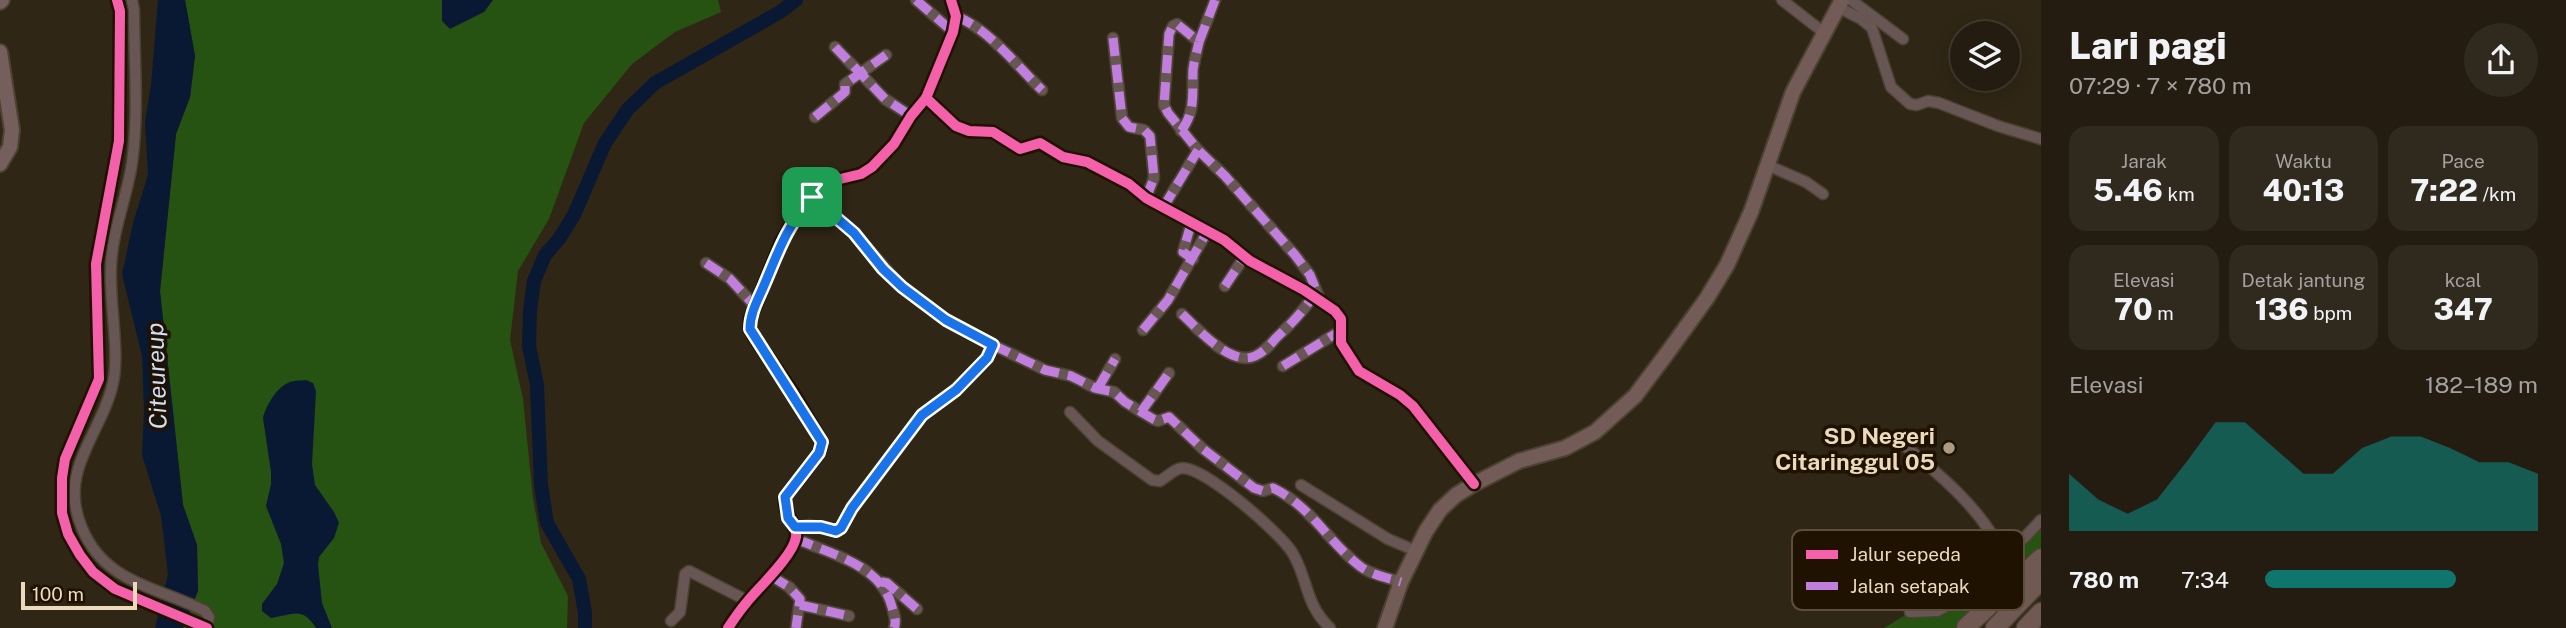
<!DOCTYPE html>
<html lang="id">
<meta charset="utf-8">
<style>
:root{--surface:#241c10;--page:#30291e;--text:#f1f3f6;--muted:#a3a19f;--line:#413a30;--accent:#0f766e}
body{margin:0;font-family:"Public Sans",sans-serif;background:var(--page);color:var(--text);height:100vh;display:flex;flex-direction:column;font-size:26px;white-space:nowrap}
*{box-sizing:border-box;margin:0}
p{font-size:23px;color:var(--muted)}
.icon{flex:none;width:38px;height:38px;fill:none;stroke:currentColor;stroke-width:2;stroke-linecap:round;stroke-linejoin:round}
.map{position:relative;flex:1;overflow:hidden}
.panel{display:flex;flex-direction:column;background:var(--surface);width:525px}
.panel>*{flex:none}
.buttons{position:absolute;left:1950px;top:21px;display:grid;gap:14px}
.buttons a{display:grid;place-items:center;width:70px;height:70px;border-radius:50%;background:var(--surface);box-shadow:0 4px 18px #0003,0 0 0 2px var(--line);font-size:35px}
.scale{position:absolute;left:21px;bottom:18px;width:116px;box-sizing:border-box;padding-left:7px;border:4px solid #ecdabd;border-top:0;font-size:19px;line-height:24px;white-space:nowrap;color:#ecdabd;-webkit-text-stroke:5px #1f1200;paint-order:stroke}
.pin{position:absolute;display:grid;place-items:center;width:60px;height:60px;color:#fff;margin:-30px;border-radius:14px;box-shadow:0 4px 10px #0006}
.round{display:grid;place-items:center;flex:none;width:74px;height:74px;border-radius:37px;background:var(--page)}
.summary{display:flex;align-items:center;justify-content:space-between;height:119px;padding:0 28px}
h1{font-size:38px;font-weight:800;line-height:52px}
.metrics{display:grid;grid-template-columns:repeat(3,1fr);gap:10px;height:119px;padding:7px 28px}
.metrics div{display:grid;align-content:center;border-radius:18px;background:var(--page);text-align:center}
.metrics b{font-size:30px;font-weight:800}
.metrics small{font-size:19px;font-weight:400}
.metrics p{font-size:19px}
.chart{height:196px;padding:14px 28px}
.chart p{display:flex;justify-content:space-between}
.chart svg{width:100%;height:126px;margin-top:7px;fill:var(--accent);opacity:.7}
ul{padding:0 28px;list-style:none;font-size:23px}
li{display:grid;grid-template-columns:112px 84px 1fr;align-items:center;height:52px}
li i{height:18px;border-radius:9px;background:var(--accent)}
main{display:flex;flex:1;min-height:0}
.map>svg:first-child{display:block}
</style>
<main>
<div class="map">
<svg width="2041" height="628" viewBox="0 0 2041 628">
<rect width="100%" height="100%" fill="#302615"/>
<g fill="#265212">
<path d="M 185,0 L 718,0 L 721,12 L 675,32 L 632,64 L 584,123 L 549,219 L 518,271 L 510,340 L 523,399 L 533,498 L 541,543 L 568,596 L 567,628 L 183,628 L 198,591 L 197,545 L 183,505 L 160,291 L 176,134 L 190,97 L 195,56 Z"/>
<path d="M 2041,520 L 2041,558 L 1965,628 L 1884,628 L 1910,612 L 1937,611 Z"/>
</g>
<g fill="#091934">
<path d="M 158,0 L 185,0 L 195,56 L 190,97 L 176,134 L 160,291 L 183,505 L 197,545 L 198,591 L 183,628 L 155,628 L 168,574 L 161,516 L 142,455 L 144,410 L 142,356 L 122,274 L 133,223 L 148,175 L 145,122 L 151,85 Z"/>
<path d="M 442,0 L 493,0 L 484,12 L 450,29 L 442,21 Z"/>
<path d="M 306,380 L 313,383 L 316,391 L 312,464 L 315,485 L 334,512 L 339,523 L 334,538 L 319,557 L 318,565 L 322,603 L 332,628 L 316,628 C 302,606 293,615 271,618 L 262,611 L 262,604 L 277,584 L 284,563 L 281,544 L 266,506 L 271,484 L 271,472 L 263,418 C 266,406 276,388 288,383 C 293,380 300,381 306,380 Z"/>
</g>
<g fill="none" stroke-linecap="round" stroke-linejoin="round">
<path stroke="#091934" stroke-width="14" d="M 585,628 L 585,613 L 579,579 L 547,523 L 541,485 L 537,385 L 529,346 L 530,310 L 534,281 L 545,255 L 559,239 L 574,215 L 605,143 L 628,109 L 655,83 L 780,12 L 796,0"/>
<g stroke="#4c4232" stroke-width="13">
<g id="street">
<path d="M 117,0 L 120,11 L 119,141 L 96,264 L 99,379 L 65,459 L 62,478 L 62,513 L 68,534 L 80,555 L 93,572 L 115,589 L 207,628"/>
<path d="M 132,0 L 134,10 C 134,60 139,113 132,163 C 127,197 112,232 111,267 C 109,301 120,352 113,383 C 102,434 57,470 82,528 C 104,583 158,587 205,611 L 209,617 L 207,628"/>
<path d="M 916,0 L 953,32"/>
<path d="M 1215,0 L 1199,42 L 1177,24 L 1173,26 L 1169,34 L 1164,105 L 1168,113 L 1198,150 L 1225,176 L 1295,255 L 1310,275 L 1320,300"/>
<path d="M 1782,0 L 1823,32"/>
<path d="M 1851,0 L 1903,39"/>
<path d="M 1838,7 L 1861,19 L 1872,28 L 1891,87 L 1910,104 L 1917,105 L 1928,101 L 1939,103 L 1998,126 L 2041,139"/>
<path d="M 956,16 C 991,31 1015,64 1042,90"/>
<path d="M 1113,38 L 1122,118 L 1129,127 L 1144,130 L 1150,136 L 1154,178 L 1146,198"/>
<path d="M 835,47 L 885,99 L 911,116"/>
<path d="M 926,98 L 956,126 L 969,131 L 993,132 L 1020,149 L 1040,143 L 1063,157 L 1087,162 L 1129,184 L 1146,198 L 1224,240 L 1250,261 L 1304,290 L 1335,311 L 1341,319 L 1341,343 L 1359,371 L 1400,395 L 1413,406 L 1474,484"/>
<path d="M 815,117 L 845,92 L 845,84 L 886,55"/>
<path d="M 1181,131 C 1196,112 1192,92 1193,70 C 1194,61 1197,51 1199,42"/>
<path d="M 1767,165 L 1806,182 L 1823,194"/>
<path d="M 1163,208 L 1198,150"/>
<path d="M 1191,224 L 1183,252 L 1193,259"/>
<path d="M 706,263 L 730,279 L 755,306"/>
<path d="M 1225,286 L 1245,256"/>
<path d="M 1182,314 C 1198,329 1231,367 1255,356 C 1264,352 1270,345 1276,338 C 1290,325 1303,312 1313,296"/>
<path d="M 1143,330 L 1168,300 L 1207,232"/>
<path d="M 993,345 L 1045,370 L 1071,376 L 1095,388 L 1114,392 L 1125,402 L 1153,419 L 1158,421 L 1169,417 L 1203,449 L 1254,488 L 1263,491 L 1273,488 C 1312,507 1328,542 1361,567 C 1372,575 1388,578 1401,582"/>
<path d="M 1283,366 L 1340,331"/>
<path d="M 1098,388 L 1115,359"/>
<path d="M 1070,412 L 1098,441 L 1152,480 L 1160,481 C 1167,477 1175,468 1183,468 C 1207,469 1279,532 1292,552 C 1309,580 1304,603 1330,628"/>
<path d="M 1141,412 L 1169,373"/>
<path d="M 1894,437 C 1934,470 1983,508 2004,557"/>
<path d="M 1301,485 L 1388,539 L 1416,551"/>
<path d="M 795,528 L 809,525 L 836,531 L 841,528 L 852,507 L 922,415 L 956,390 L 987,358 L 993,347 L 991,343 L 946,320 L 902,287 L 854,233 L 812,197"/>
<path d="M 795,541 L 804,542 C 837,556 882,567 892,607 C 894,614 897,621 894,628"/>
<path d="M 771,576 L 789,587 L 800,599 L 796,628"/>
<path d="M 882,582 L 887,583 L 917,609"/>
<path d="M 800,605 L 849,616"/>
<path d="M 1910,612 L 1937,611 L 1950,604 L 2026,536 L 2041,520"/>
<path d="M 671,621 L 680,612 L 685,574 L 689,571 L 748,601"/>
<path d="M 728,628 C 734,619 740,610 747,602 C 759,587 793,556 796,537 C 798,526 783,514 785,497 L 819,453 L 822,442 L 792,391 L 754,337 L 750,329 L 750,319 L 782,240 L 801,209 L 832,181 L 861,174 L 872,167 L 894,144 L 911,116 L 926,98 L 953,32 L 956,16 L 951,0"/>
</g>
</g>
<g stroke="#4c4232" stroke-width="18">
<g id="secondary">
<path d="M 0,2 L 2,0"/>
<path d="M 0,52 L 12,130 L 10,147 L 0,164"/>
</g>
</g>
<g stroke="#4c4232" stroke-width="18">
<path id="primary" d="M 1385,628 L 1401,582 L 1426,531 L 1440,510 L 1456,495 L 1474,484 L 1519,461 L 1565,448 L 1595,432 L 1635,396 L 1668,352 L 1707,298 L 1727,265 L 1751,212 L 1793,92 L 1842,0"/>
</g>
<g stroke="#4c4232" stroke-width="21">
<g id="highway">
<path d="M 1966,627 L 2041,558"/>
<path d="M 1995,628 L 2041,580"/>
<path d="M 2026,628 L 2041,612"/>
</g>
</g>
<use href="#street" stroke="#685654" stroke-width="10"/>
<use href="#secondary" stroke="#755f5d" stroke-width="14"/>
<use href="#primary" stroke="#735c58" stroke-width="14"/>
<use href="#highway" stroke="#705952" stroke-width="18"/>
<g stroke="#c07fdc" stroke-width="9" stroke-dasharray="18 9" stroke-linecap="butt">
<path d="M 916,0 L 953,32"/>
<path d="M 1215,0 L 1199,42 L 1177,24 L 1173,26 L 1169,34 L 1164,105 L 1168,113 L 1198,150 L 1225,176 L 1295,255 L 1310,275 L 1320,300"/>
<path d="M 956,16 C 991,31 1015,64 1042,90"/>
<path d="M 1113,38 L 1122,118 L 1129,127 L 1144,130 L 1150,136 L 1154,178 L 1146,198"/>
<path d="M 835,47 L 885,99 L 911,116"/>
<path d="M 815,117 L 845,92 L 845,84 L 886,55"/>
<path d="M 1181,131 C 1196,112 1192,92 1193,70 C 1194,61 1197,51 1199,42"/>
<path d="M 1163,208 L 1198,150"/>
<path d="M 1191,224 L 1183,252 L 1193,259"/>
<path d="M 706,263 L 730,279 L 755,306"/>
<path d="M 1225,286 L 1245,256"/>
<path d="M 1182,314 C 1198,329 1231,367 1255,356 C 1264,352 1270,345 1276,338 C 1290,325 1303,312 1313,296"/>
<path d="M 1143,330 L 1168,300 L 1207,232"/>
<path d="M 993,345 L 1045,370 L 1071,376 L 1095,388 L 1114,392 L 1125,402 L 1153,419 L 1158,421 L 1169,417 L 1203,449 L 1254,488 L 1263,491 L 1273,488 C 1312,507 1328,542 1361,567 C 1372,575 1388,578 1401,582"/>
<path d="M 1283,366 L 1340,331"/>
<path d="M 1098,388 L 1115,359"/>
<path d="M 1141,412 L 1169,373"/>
<path d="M 795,528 L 809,525 L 836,531 L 841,528 L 852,507 L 922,415 L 956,390 L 987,358 L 993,347 L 991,343 L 946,320 L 902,287 L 854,233 L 812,197"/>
<path d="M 795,541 L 804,542 C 837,556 882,567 892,607 C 894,614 897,621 894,628"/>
<path d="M 771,576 L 789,587 L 800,599 L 796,628"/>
<path d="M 881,582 L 887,583 L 917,609"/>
<path d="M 800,605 L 849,616"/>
</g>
<g stroke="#1f1200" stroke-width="15">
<g id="cycleway">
<path d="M 117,0 L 120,11 L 119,141 L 96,264 L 99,379 L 65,459 L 62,478 L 62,513 L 68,534 L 80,555 L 93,572 L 115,589 L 207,628"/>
<path d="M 926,98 L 956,126 L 969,131 L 993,132 L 1020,149 L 1040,143 L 1063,157 L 1087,162 L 1129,184 L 1146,198 L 1224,240 L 1250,261 L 1304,290 L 1335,311 L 1341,319 L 1341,343 L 1359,371 L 1400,395 L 1413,406 L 1474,484"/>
<path d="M 728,628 C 734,619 740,610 747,602 C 759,587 793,556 796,537 C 798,526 783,514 785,497 L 819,453 L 822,442 L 792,391 L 754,337 L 750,329 L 750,319 L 782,240 L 801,209 L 832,181 L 861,174 L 872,167 L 894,144 L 911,116 L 926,98 L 953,32 L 956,16 L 951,0"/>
</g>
</g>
<use href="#cycleway" stroke="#f560ab" stroke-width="10"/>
</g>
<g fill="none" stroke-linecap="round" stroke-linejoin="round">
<g stroke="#fff" stroke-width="14">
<path id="route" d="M 812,197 L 854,233 L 883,269 L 902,287 L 946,320 L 993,345 L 987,358 L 956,390 L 922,415 L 852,508 L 841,528 L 836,531 L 821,527 L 795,527 L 788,518 L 785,497 L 819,453 L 822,442 L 750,329 C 750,312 759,298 765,283 C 781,245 786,229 812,197 Z"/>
</g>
<use href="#route" stroke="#1a73e8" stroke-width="9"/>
</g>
<circle fill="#aa9b82" stroke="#1f1200" stroke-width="2.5" cx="1949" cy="448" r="7"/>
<g text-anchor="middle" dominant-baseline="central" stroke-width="7" stroke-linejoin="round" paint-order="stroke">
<g font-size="23" font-weight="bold" fill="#ecdabd" stroke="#1f1200" text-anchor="end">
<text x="1935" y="435">SD Negeri<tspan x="1935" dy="26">Citaringgul 05</tspan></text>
</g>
<g font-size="24" font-style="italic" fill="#cedef8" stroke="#1f1200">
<text transform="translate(156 376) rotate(-92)">Citeureup</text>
</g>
</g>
<rect x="1792" y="530" width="232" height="80" rx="10" fill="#1f1200" stroke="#5c4e39" stroke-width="2"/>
<rect x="1806" y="550" width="32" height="9" fill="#f560ab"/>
<rect x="1806" y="582" width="32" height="8" fill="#c07fdc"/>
<g font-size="19" fill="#ecdabd">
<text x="1850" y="561">Jalur sepeda</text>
<text x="1850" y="593">Jalan setapak</text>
</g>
</svg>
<div class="buttons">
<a><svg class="icon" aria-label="layers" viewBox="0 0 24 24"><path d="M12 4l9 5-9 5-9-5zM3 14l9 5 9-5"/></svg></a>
</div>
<div class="scale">100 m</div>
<div class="pin" style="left:812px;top:197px;background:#1e9e55"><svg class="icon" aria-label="arrive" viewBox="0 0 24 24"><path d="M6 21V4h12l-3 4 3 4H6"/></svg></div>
</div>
<section class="panel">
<div class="summary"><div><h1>Lari pagi</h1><p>07:29 · 7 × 780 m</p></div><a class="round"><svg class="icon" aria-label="share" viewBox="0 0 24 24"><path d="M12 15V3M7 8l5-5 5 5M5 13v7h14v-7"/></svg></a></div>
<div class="metrics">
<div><p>Jarak</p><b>5.46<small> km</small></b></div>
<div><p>Waktu</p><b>40:13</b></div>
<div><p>Pace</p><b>7:22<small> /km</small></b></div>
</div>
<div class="metrics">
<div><p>Elevasi</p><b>70<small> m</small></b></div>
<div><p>Detak jantung</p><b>136<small> bpm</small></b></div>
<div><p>kcal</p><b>347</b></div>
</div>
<div class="chart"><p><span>Elevasi</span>182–189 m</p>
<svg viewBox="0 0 160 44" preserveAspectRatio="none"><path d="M0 44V24L10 33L20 38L30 33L40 20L50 6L60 6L70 15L80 24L90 24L100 15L110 11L120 11L130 15L140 20L150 20L160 24V44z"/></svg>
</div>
<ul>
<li><b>780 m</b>7:34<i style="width:70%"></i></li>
</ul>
</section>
</main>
